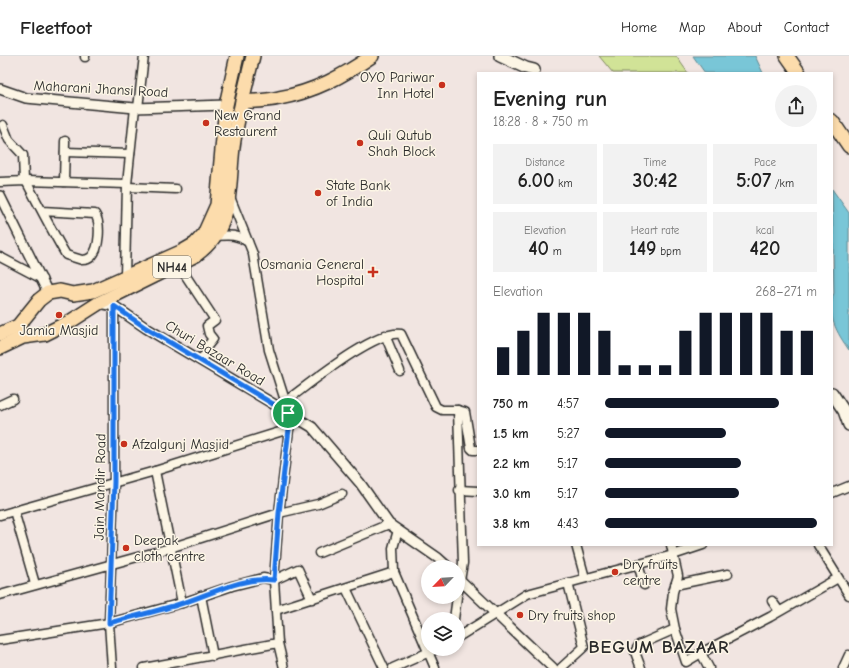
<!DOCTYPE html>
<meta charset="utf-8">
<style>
:root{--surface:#fff;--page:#f2f2f2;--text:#222;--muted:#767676;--line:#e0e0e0;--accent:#111827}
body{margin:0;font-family:"Comic Neue",sans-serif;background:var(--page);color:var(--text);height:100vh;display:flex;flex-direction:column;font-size:15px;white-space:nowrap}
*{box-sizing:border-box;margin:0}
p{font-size:13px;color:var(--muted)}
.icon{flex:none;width:22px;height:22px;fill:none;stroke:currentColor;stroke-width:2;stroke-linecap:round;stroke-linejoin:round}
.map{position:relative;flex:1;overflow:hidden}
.drawer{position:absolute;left:477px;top:16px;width:356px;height:474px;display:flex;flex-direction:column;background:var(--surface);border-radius:0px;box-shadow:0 2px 6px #0003}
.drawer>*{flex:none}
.needle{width:26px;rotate:245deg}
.tools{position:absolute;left:421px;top:504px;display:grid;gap:8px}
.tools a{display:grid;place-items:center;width:44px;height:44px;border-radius:50%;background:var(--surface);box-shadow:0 2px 6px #0003;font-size:20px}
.pin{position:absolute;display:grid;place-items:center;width:34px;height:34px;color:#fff;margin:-17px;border:2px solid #fff;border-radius:50%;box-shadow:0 1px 4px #0007}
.round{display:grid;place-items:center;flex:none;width:42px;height:42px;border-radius:21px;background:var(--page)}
.head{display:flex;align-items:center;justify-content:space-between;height:68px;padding:0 16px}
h1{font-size:22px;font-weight:700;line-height:30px}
.figures{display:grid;grid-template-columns:repeat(3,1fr);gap:6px;height:68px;padding:4px 16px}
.figures div{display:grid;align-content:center;border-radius:0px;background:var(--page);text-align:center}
.figures b{font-size:20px;font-weight:700}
.figures small{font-size:11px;font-weight:400}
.figures p{font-size:11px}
.chart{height:112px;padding:8px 16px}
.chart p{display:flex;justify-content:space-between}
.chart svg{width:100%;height:72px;margin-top:4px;stroke:var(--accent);stroke-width:6}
ul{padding:0 16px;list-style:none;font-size:13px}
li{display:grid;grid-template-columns:64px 48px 1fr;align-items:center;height:30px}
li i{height:10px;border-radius:5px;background:var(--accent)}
header{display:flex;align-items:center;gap:24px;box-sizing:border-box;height:56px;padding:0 20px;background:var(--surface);border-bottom:1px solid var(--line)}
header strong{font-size:19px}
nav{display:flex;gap:22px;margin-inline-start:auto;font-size:14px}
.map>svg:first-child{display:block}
</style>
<header>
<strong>Fleetfoot</strong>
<nav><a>Home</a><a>Map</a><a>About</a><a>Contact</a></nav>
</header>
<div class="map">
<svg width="849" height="612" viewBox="0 0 849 612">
<rect width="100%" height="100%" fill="#f1e5e1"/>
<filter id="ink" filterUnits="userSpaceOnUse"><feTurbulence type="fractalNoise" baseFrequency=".025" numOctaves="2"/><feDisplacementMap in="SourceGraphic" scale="8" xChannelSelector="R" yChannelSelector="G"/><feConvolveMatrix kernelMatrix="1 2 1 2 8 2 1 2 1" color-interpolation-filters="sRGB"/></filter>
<g filter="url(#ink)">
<path fill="#d1e397" stroke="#7e8761" d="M 599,0 L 676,0 L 688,17 L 613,17 Z"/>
<g fill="#79c6d7" stroke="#5a8892">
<path d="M 693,0 L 755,0 L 763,17 L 705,17 Z"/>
<path d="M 832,133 L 849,157 L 849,294 C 837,277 826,259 834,237 Z"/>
</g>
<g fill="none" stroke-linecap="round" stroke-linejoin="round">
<g stroke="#2b2b2b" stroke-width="11">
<g id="minor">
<path d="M 85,0 L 85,1"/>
<path d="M 138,52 L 144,0"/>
<path d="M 3,69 L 9,84 L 23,99 L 24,125"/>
<path d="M 65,96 L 130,98"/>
<path d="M 26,125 C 39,150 52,175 66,199 L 82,204 C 86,204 89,203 91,201 C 100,193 101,167 95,158 L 42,155"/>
<path d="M 0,126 L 26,125 L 127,128"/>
<path d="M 64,126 L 65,85"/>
<path d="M 127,131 L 176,133"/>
<path d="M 230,141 L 253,198 L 269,294 L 289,357 L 289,373 L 279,457 L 274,524 L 278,587 L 284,612"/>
<path d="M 215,180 C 229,179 237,178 248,186"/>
<path d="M 0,201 L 42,223"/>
<path d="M 178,208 L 215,264 L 207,270 L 209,278 L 213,283 L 205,293 L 207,297 L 199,304"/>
<path d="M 125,221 L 127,128 L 135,52"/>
<path d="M 385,279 L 400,315"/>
<path d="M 286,345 C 308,329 376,273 401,278 L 436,351 L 442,354 L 458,354 L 463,507 L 458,536"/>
<path d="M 0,349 L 13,343"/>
<path d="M 458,354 L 465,356 L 471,392 L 473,394 L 478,394"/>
<path d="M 155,415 L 182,547"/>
<path d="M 459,434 L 478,435"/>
<path d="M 832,437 L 849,430"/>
<path d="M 14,455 L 35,528"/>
<path d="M 0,459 L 155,415 L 289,373"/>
<path d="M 398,474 L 393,492 L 394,516 L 435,612"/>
<path d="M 576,489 L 585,522"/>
<path d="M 671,489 L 678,520 L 673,536 L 671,553 L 675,573 L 686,606 L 701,597"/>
<path d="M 818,489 L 849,539"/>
<path d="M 319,497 L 389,468"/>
<path d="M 638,508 L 644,529"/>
<path d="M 675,529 L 728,518"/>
<path d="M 346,532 L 384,612"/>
<path d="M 0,539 L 170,492 L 279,457 L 318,448 L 342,438"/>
<path d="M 201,540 L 213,600"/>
<path d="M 772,545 L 779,555"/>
<path d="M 276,554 L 394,516"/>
<path d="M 454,563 L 457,541"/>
<path d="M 458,581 L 527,538 L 673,499 L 703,489"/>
<path d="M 0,584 L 109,567 L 182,547 L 232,530 L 263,522 L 274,524 L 298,513 L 312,543"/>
<path d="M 112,612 L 109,567 L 114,426 L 114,250"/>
<path d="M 144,612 L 278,587"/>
<path d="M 393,612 L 436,593"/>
<path d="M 561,612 L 584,591 L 568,527"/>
<path d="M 641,612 L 635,596 L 639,589 L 675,573"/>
<path d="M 709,612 L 701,597 L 770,561 L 838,522"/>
<path d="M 843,612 L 849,599"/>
</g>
</g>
<g stroke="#2b2b2b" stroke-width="12">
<g id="tertiary">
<path d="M 0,33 L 26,42 L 135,52 L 226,49"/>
<path d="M 0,140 L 48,237"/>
<path d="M 99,247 L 114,250 L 146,272 L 312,371 L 360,427 L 389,468 L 438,502 L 448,511"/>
<path d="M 458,522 L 553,612"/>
</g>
</g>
<g stroke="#2b2b2b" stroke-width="14">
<g id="secondary">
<path d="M 500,0 L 526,12 L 534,14"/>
<path d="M 832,337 L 844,355 L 849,369"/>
</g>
</g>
<g stroke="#2b2b2b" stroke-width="16">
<g id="trunk">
<path d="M 787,0 L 799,17"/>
<path d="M 242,46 C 254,45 267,45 279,42 C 314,36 343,20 372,0"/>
<path d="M 832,65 L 849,90"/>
<path d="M 0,278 L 18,270 L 39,244 L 48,237 L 60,235 L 73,238 L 93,235 L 183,195 L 195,188 L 204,178 L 217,149 L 226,49 L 237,0"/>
<path d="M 0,292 L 23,281 L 45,278 L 71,265 L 99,247 L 196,199 C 237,169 227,128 234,84 C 239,56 246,28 253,0"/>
</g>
</g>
<use href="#minor" stroke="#fcf5e5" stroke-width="8"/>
<use href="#tertiary" stroke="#fcf5e5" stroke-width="9"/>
<use href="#secondary" stroke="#fcf5e5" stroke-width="11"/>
<use href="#trunk" stroke="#fcdcac" stroke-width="13"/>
</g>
</g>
<g fill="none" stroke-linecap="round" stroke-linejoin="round" filter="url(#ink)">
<g stroke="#fff" stroke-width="8">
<path id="route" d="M 114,250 L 146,272 L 288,357 L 289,373 L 279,457 L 274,524 C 244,520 211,538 183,547 C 159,555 134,560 109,567 L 114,426 Z"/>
</g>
<use href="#route" stroke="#1a73e8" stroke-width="5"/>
</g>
<g fill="#c8321e" stroke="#fcf5e5" stroke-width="1.5">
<circle cx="442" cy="29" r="4"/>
<circle cx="206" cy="67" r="4"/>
<circle cx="360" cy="87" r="4"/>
<circle cx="318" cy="137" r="4"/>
<path d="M371 210h4v4h4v4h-4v4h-4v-4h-4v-4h4z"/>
<circle cx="59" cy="259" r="4"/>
<circle cx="124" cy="388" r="4"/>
<circle cx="126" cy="492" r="4"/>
<circle cx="615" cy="516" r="4"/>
<circle cx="520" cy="559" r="4"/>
</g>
<g text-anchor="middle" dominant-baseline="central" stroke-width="3" stroke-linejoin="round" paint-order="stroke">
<rect fill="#fcf5e5" stroke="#6a6863" stroke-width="1" x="153" y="200" width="38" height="22" rx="3"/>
<g font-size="13" font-weight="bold" fill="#2b2b2b">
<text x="172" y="211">NH44</text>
</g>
<g font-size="14" fill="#2b2b2b" stroke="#fcf5e5" text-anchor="start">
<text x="434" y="21" text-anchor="end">OYO Pariwar<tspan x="434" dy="16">Inn Hotel</tspan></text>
<text x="214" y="59">New Grand<tspan x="214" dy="16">Restaurent</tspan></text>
<text x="368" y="79">Quli Qutub<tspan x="368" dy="16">Shah Block</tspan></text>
<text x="326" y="129">State Bank<tspan x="326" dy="16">of India</tspan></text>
<text x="364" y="208" text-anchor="end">Osmania General<tspan x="364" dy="16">Hospital</tspan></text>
<text x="59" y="274" text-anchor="middle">Jamia Masjid</text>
<text x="132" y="388">Afzalgunj Masjid</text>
<text x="134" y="484">Deepak<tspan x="134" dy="16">cloth centre</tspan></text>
<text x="623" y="508">Dry fruits<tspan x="623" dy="16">centre</tspan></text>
<text x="528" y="559">Dry fruits shop</text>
</g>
<g font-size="14" fill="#2b2b2b" stroke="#fcf5e5">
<text transform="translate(101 33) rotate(3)">Maharani Jhansi Road</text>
<text transform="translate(215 297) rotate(31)">Churi Bazaar Road</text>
<text transform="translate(100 431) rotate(-89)">Jain Mandir Road</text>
</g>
<g font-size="18" font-weight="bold" letter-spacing="1" fill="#2b2b2b" stroke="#fcf5e5">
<text x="659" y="591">BEGUM BAZAAR</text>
</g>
</g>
</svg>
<div class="tools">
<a><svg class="needle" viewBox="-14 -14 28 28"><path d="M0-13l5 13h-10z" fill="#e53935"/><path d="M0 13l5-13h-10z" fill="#767676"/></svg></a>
<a><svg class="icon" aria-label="layers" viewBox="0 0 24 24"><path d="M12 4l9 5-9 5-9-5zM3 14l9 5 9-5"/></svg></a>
</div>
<div class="pin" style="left:288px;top:357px;background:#1e9e55"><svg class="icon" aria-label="arrive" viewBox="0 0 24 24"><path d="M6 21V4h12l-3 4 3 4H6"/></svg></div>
<section class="drawer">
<div class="head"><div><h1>Evening run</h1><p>18:28 · 8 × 750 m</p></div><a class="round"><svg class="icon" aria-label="share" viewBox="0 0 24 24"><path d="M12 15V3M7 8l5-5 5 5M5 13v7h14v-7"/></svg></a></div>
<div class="figures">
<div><p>Distance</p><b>6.00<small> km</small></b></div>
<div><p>Time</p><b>30:42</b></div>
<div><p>Pace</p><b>5:07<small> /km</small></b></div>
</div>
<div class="figures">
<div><p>Elevation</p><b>40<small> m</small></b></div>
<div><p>Heart rate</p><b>149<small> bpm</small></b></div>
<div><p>kcal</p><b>420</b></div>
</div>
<div class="chart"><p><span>Elevation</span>268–271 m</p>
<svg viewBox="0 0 160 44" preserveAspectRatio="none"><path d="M5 44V27M15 44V17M25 44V6M35 44V6M45 44V6M55 44V17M65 44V38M75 44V38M85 44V38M95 44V17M105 44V6M115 44V6M125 44V6M135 44V6M145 44V17M155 44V17"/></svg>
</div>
<ul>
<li><b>750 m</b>4:57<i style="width:82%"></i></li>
<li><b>1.5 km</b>5:27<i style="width:57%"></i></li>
<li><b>2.2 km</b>5:17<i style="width:64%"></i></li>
<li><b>3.0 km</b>5:17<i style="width:63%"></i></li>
<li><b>3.8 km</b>4:43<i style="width:100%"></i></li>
</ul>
</section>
</div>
